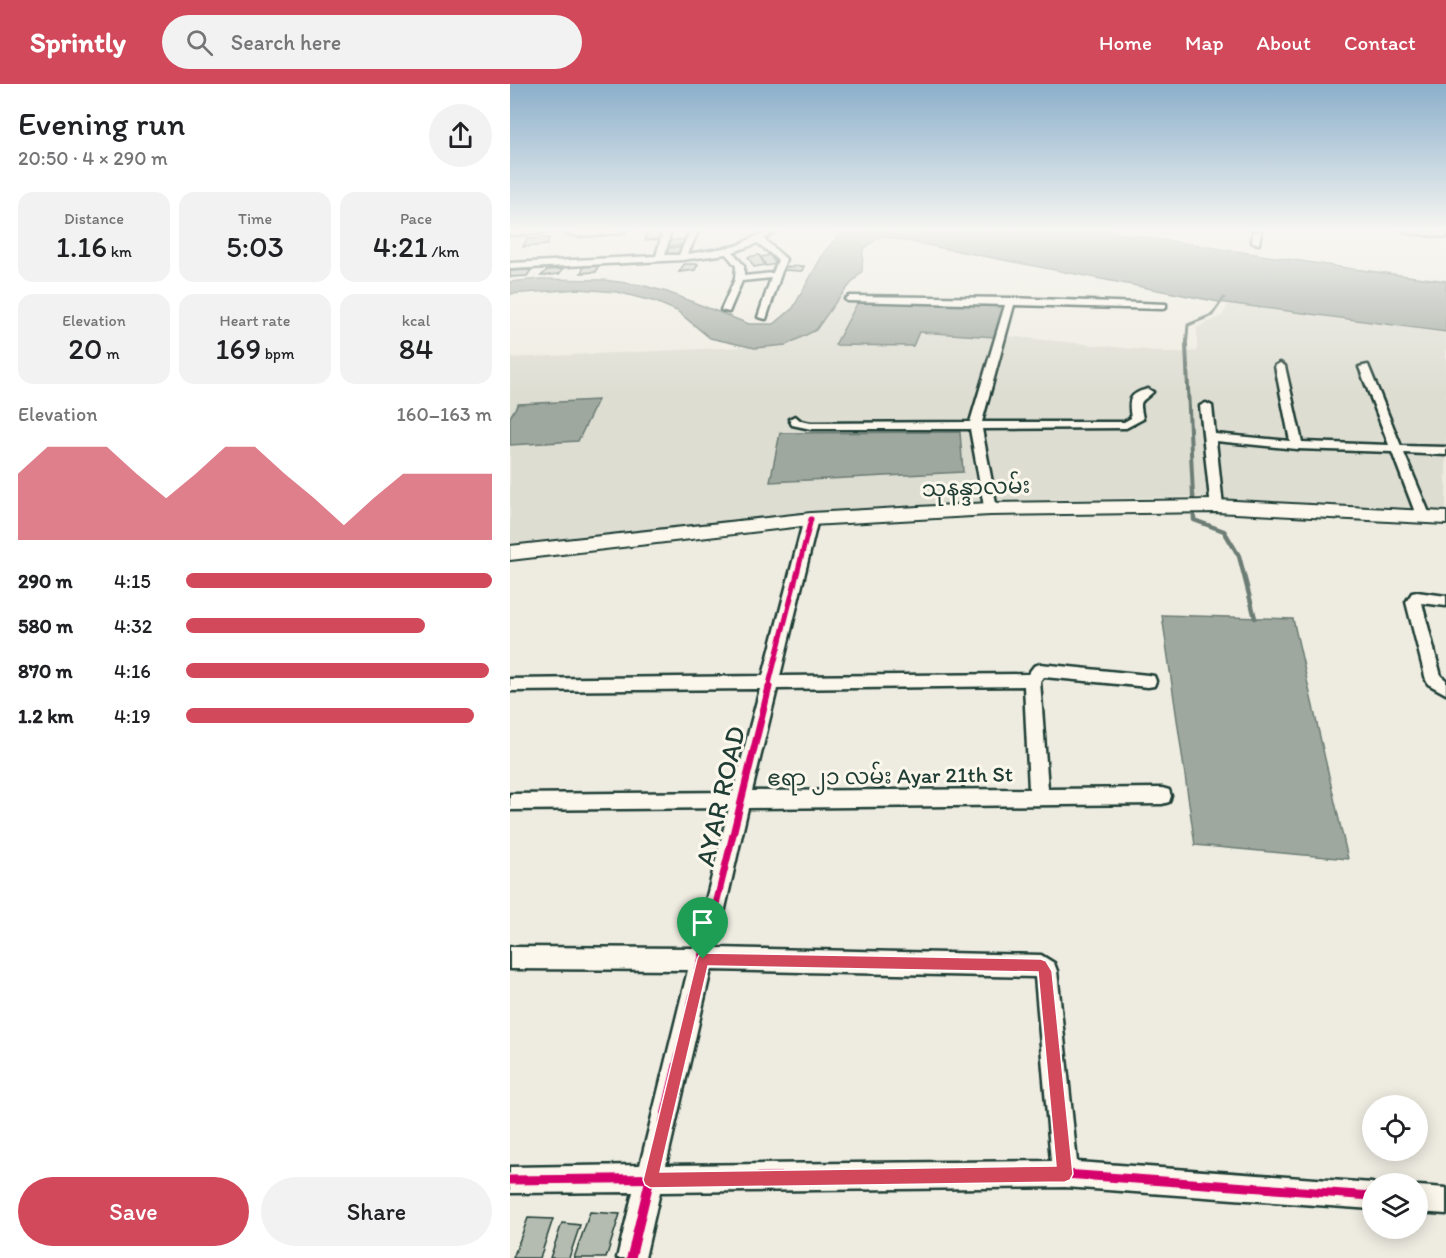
<!DOCTYPE html>
<meta charset="utf-8">
<style>
:root{--surface:#fff;--page:#f2f2f2;--text:#202124;--muted:#757577;--accent:#d1495b}
body{margin:0;font-family:Itim,"Noto Sans Myanmar",sans-serif;background:var(--page);color:var(--text);height:100vh;display:flex;flex-direction:column;font-size:22px;white-space:nowrap}
*{box-sizing:border-box;margin:0}
p{font-size:20px;color:var(--muted)}
.icon{flex:none;width:33px;height:33px;fill:none;stroke:currentColor;stroke-width:2;stroke-linecap:round;stroke-linejoin:round}
.map{position:relative;flex:1;overflow:hidden}
.sheet{display:flex;flex-direction:column;background:var(--surface);width:510px}
.sheet>*{flex:none}
.controls{position:absolute;left:852px;top:1011px;display:grid;gap:12px}
.controls a{display:grid;place-items:center;width:66px;height:66px;border-radius:50%;background:var(--surface);box-shadow:0 3px 15px #0003;font-size:30px}
.pin{position:absolute;display:grid;place-items:center;width:51px;height:51px;color:#fff;margin:-62px -26px;border-radius:50% 50% 50% 0;rotate:-45deg;box-shadow:0 0 6px #0007}
.pin .icon{rotate:45deg}
.round{display:grid;place-items:center;flex:none;width:63px;height:63px;border-radius:32px;background:var(--page)}
.head{display:flex;align-items:center;justify-content:space-between;height:102px;padding:0 18px}
h1{font-size:33px;font-weight:600;line-height:45px}
.figures{display:grid;grid-template-columns:repeat(3,1fr);gap:9px;height:102px;padding:6px 18px}
.figures div{display:grid;align-content:center;border-radius:15px;background:var(--page);text-align:center}
.figures b{font-size:30px;font-weight:600}
.figures small{font-size:16px;font-weight:400}
.figures p{font-size:16px}
.chart{height:168px;padding:12px 18px}
.chart p{display:flex;justify-content:space-between}
.chart svg{width:100%;height:108px;margin-top:6px;fill:var(--accent);opacity:.7}
.action{display:flex;gap:12px;margin-top:auto;padding:12px 18px}
.action a{flex:1;height:69px;border-radius:36px;background:var(--accent);color:#fff;font-size:24px;font-weight:600;line-height:69px;text-align:center}
.action a+a{background:var(--page);color:var(--text)}
ul{padding:0 18px;list-style:none;font-size:20px}
li{display:grid;grid-template-columns:96px 72px 1fr;align-items:center;height:45px}
li i{height:15px;border-radius:8px;background:var(--accent)}
header{display:flex;align-items:center;gap:36px;box-sizing:border-box;height:84px;padding:0 30px;background:var(--accent);color:#fff}
header strong{font-size:28px}
nav{display:flex;gap:33px;margin-inline-start:auto;font-size:21px}
.search{width:420px;height:54px;background:var(--page);display:flex;align-items:center;gap:15px;box-sizing:border-box;padding:0 21px;border-radius:33px;color:var(--muted);font-size:22px}
main{display:flex;flex:1;min-height:0}
.map>svg:first-child{display:block}
</style>
<header>
<strong>Sprintly</strong>
<div class="search"><svg class="icon" aria-label="search" viewBox="0 0 24 24"><circle cx="10" cy="10" r="6"/><path d="M15 15l6 6"/></svg>Search here</div>
<nav><a>Home</a><a>Map</a><a>About</a><a>Contact</a></nav>
</header>
<main>
<section class="sheet">
<div class="head"><div><h1>Evening run</h1><p>20:50 · 4 × 290 m</p></div><a class="round"><svg class="icon" aria-label="share" viewBox="0 0 24 24"><path d="M12 15V3M7 8l5-5 5 5M5 13v7h14v-7"/></svg></a></div>
<div class="figures">
<div><p>Distance</p><b>1.16<small> km</small></b></div>
<div><p>Time</p><b>5:03</b></div>
<div><p>Pace</p><b>4:21<small> /km</small></b></div>
</div>
<div class="figures">
<div><p>Elevation</p><b>20<small> m</small></b></div>
<div><p>Heart rate</p><b>169<small> bpm</small></b></div>
<div><p>kcal</p><b>84</b></div>
</div>
<div class="chart"><p><span>Elevation</span>160–163 m</p>
<svg viewBox="0 0 160 44" preserveAspectRatio="none"><path d="M0 44V17L10 6L20 6L30 6L40 17L50 27L60 17L70 6L80 6L90 17L100 27L110 38L120 27L130 17L140 17L150 17L160 17V44z"/></svg>
</div>
<ul>
<li><b>290 m</b>4:15<i style="width:100%"></i></li>
<li><b>580 m</b>4:32<i style="width:78%"></i></li>
<li><b>870 m</b>4:16<i style="width:99%"></i></li>
<li><b>1.2 km</b>4:19<i style="width:94%"></i></li>
</ul>
<div class="action"><a>Save</a><a>Share</a></div>
</section>
<div class="map">
<svg width="936" height="1174" viewBox="0 0 936 1174">
<rect width="100%" height="100%" fill="#eeece1"/>
<filter id="ink" filterUnits="userSpaceOnUse"><feTurbulence type="fractalNoise" baseFrequency=".0167" numOctaves="2"/><feDisplacementMap in="SourceGraphic" scale="12" xChannelSelector="R" yChannelSelector="G"/><feConvolveMatrix kernelMatrix="1 2 1 2 8 2 1 2 1" color-interpolation-filters="sRGB"/></filter>
<g filter="url(#ink)">
<path fill="#ddddd2" d="M 332,211 L 507,213 L 497,252 L 664,269 L 687,267 L 687,243 L 712,232 L 719,219 L 936,248 L 936,428 L 679,413 L 477,417 L 148,445 L 0,463 L 0,274 L 276,261 Z"/>
<g fill="#9fa89f" stroke="#6c7d74" stroke-width="1.5">
<path d="M 333,147 L 593,147 L 836,184 L 936,197 L 936,248 L 709,218 L 371,152 L 353,165 L 352,187 L 327,216 L 306,246 L 276,261 L 245,264 L 200,254 L 167,227 L 146,218 L 107,208 L 69,205 L 0,210 L 0,198 L 30,195 L 94,196 L 131,201 L 157,208 L 239,240 L 264,240 L 283,224 L 315,167 Z"/>
<path d="M 348,218 L 495,221 L 485,253 L 409,248 L 403,262 L 325,261 Z"/>
<path d="M 88,316 L 68,357 L 0,361 L 0,333 L 8,320 Z"/>
<path d="M 450,348 L 453,388 L 260,398 L 270,349 Z"/>
<path d="M 652,531 L 783,535 L 838,775 L 685,761 Z"/>
</g>
<g fill="none" stroke-linecap="round" stroke-linejoin="round">
<path stroke="#6c7d74" stroke-width="3" d="M 676,263 L 678,241 L 702,231 L 714,214"/>
<path stroke="#6c7d74" stroke-width="4" d="M 676,261 L 683,412"/>
<path stroke="#6c7d74" stroke-width="4.5" d="M 683,410 L 684,436 L 714,447 L 729,472 L 745,534"/>
</g>
<g fill="#b4bbb0" stroke="#1f3d34" stroke-width="1.5">
<path d="M 154,147 L 152,155 L 135,156 L 137,148 Z"/>
<path d="M 39,154 L 37,161 L 13,163 L 17,155 Z"/>
<path d="M 177,155 L 175,161 L 157,162 L 159,157 Z"/>
<path d="M 172,163 L 170,169 L 155,170 L 157,164 Z"/>
<path d="M 249,171 L 255,181 L 244,183 L 238,173 Z"/>
<path d="M 260,171 L 266,180 L 256,182 L 251,173 Z"/>
<path d="M 89,179 L 86,188 L 71,189 L 75,180 Z"/>
<path d="M 174,180 L 188,180 L 185,186 L 169,188 Z"/>
<path d="M 294,182 L 292,187 L 272,186 L 274,183 Z"/>
<path d="M 53,185 L 49,190 L 31,192 L 37,186 Z"/>
<path d="M 21,186 L 17,192 L 0,193 L 0,187 Z"/>
<path d="M 80,1128 L 110,1130 L 96,1174 L 64,1174 Z"/>
<path d="M 18,1134 L 43,1135 L 30,1174 L 3,1174 Z"/>
<path d="M 52,1139 L 70,1141 L 59,1174 L 40,1174 Z"/>
</g>
<g fill="none" stroke-linecap="round" stroke-linejoin="round">
<g stroke="#1f3d34" stroke-width="5">
<g id="street">
<path d="M 0,147 L 37,147 L 33,149 L 0,151 Z"/>
<path d="M 49,147 L 115,147 L 111,149 L 69,152 Z"/>
<path d="M 153,147 L 161,147 L 155,171 L 169,171 L 180,147 L 188,147 L 178,170 L 226,162 L 257,147 L 266,147 L 254,155 L 276,175 L 256,235 L 248,233 L 261,194 L 232,197 L 219,228 L 211,226 L 225,195 L 226,182 L 216,170 L 172,176 L 0,185 L 0,179 L 146,172 ZM 248,159 L 268,176 L 263,189 L 234,192 L 234,182 L 223,168 Z"/>
<path d="M 743,147 L 751,147 L 749,160 L 742,158 Z"/>
<path d="M 894,147 L 936,149 L 936,153 L 898,149 Z"/>
<path d="M 340,212 L 501,214 L 656,220 L 656,224 L 653,225 L 504,221 L 472,338 L 614,338 L 621,334 C 618,315 619,310 638,305 L 643,308 C 630,320 629,314 633,335 L 616,344 L 472,345 L 487,425 L 480,429 L 475,428 L 460,345 L 301,345 L 282,341 L 279,335 L 285,332 L 291,337 L 301,339 L 460,338 L 495,221 L 337,217 L 335,215 Z"/>
<path d="M 770,279 L 775,282 L 792,358 L 879,361 L 849,283 L 858,281 L 891,362 L 936,363 L 936,371 L 894,369 L 920,431 L 918,434 L 908,434 L 906,431 L 882,368 L 787,365 L 706,357 L 713,422 L 706,426 L 701,425 L 690,322 L 696,319 L 702,322 L 705,350 L 780,357 L 765,282 Z"/>
<path d="M 301,431 L 308,435 L 270,592 L 518,590 L 524,582 L 530,580 L 638,591 L 644,592 L 646,597 L 644,602 L 638,603 L 534,593 L 530,597 L 538,705 L 652,704 L 659,706 L 661,712 L 659,718 L 652,720 L 238,724 L 206,864 L 531,871 L 544,879 L 547,887 L 567,1078 L 862,1099 L 864,1100 L 862,1125 L 555,1103 L 150,1108 L 135,1174 L 107,1174 L 123,1108 L 0,1109 L 0,1083 L 130,1081 L 178,886 L 0,885 L 0,863 L 184,864 L 219,724 L 0,726 L 0,710 L 223,708 L 250,605 L 0,607 L 0,595 L 253,592 L 294,435 ZM 514,602 L 519,705 L 242,707 L 267,605 ZM 201,886 L 525,893 L 541,1077 L 156,1081 Z"/>
<path d="M 907,508 L 936,512 L 936,522 L 912,519 L 931,592 L 936,596 L 936,610 L 918,600 L 916,596 L 896,518 L 902,509 Z"/>
<path d="M 908,1102 L 936,1104 L 936,1130 L 908,1128 Z"/>
</g>
</g>
<g stroke="#1f3d34" stroke-width="4">
<path id="secondary" d="M 706,416 L 936,428 L 936,440 L 706,428 L 480,431 L 301,441 L 0,476 L 0,462 L 301,429 L 480,419 Z"/>
</g>
<use href="#street" fill="#fbf7ec" fill-rule="evenodd"/>
<use href="#secondary" fill="#fbf7ec" fill-rule="evenodd"/>
<g stroke="#fbf7ec" stroke-width="8">
<path id="cycleway-far2" d="M 258,604 L 301,435"/>
</g>
<g stroke="#fbf7ec" stroke-width="10">
<path id="cycleway-far1" d="M 198,853 L 259,603"/>
</g>
<g stroke="#fbf7ec" stroke-width="13">
<g id="cycleway">
<path d="M 0,1096 L 555,1090 L 862,1112"/>
<path d="M 121,1174 L 198,852"/>
</g>
</g>
<use href="#cycleway-far2" stroke="#d6006c" stroke-width="5"/>
<use href="#cycleway-far1" stroke="#d6006c" stroke-width="7"/>
<use href="#cycleway" stroke="#d6006c" stroke-width="9"/>
</g>
</g>
<linearGradient id="sky" x2="0" y2="1"><stop stop-color="#8bafcb"/><stop offset="0.47" stop-color="#f7f6f2"/><stop offset="1" stop-color="#f7f6f2" stop-opacity="0"/></linearGradient>
<rect width="936" height="311" fill="url(#sky)"/>
<path fill="#d1495b" stroke="#fff" stroke-width="1.5" fill-rule="evenodd" d="M 193,869 L 531,875 L 536,877 L 542,887 L 563,1090 L 560,1096 L 555,1098 L 140,1104 L 135,1101 L 133,1096 L 187,875 L 189,871 ZM 198,882 L 528,888 L 546,1082 L 150,1088 Z"/>
<g text-anchor="middle" dominant-baseline="central" stroke-width="6" stroke-linejoin="round" paint-order="stroke">
<g font-size="22" fill="#1f3d34" stroke="#fbf7ec">
<text transform="translate(466 403) rotate(-2)">သုနန္ဒာလမ်း</text>
<text transform="translate(380 692) rotate(-1)">ဧရာ ၂၁ လမ်း Ayar 21th St</text>
</g>
<g font-size="27" fill="#1f3d34" stroke="#fbf7ec">
<text transform="translate(210 712) rotate(-77)">AYAR ROAD</text>
</g>
</g>
</svg>
<div class="controls">
<a><svg class="icon" aria-label="locate" viewBox="0 0 24 24"><circle cx="12" cy="12" r="6"/><path d="M12 2v4M12 18v4M2 12h4M18 12h4"/></svg></a>
<a><svg class="icon" aria-label="layers" viewBox="0 0 24 24"><path d="M12 4l9 5-9 5-9-5zM3 14l9 5 9-5"/></svg></a>
</div>
<div class="pin" style="left:193px;top:875px;background:#1e9e55"><svg class="icon" aria-label="arrive" viewBox="0 0 24 24"><path d="M6 21V4h12l-3 4 3 4H6"/></svg></div>
</div>
</main>
